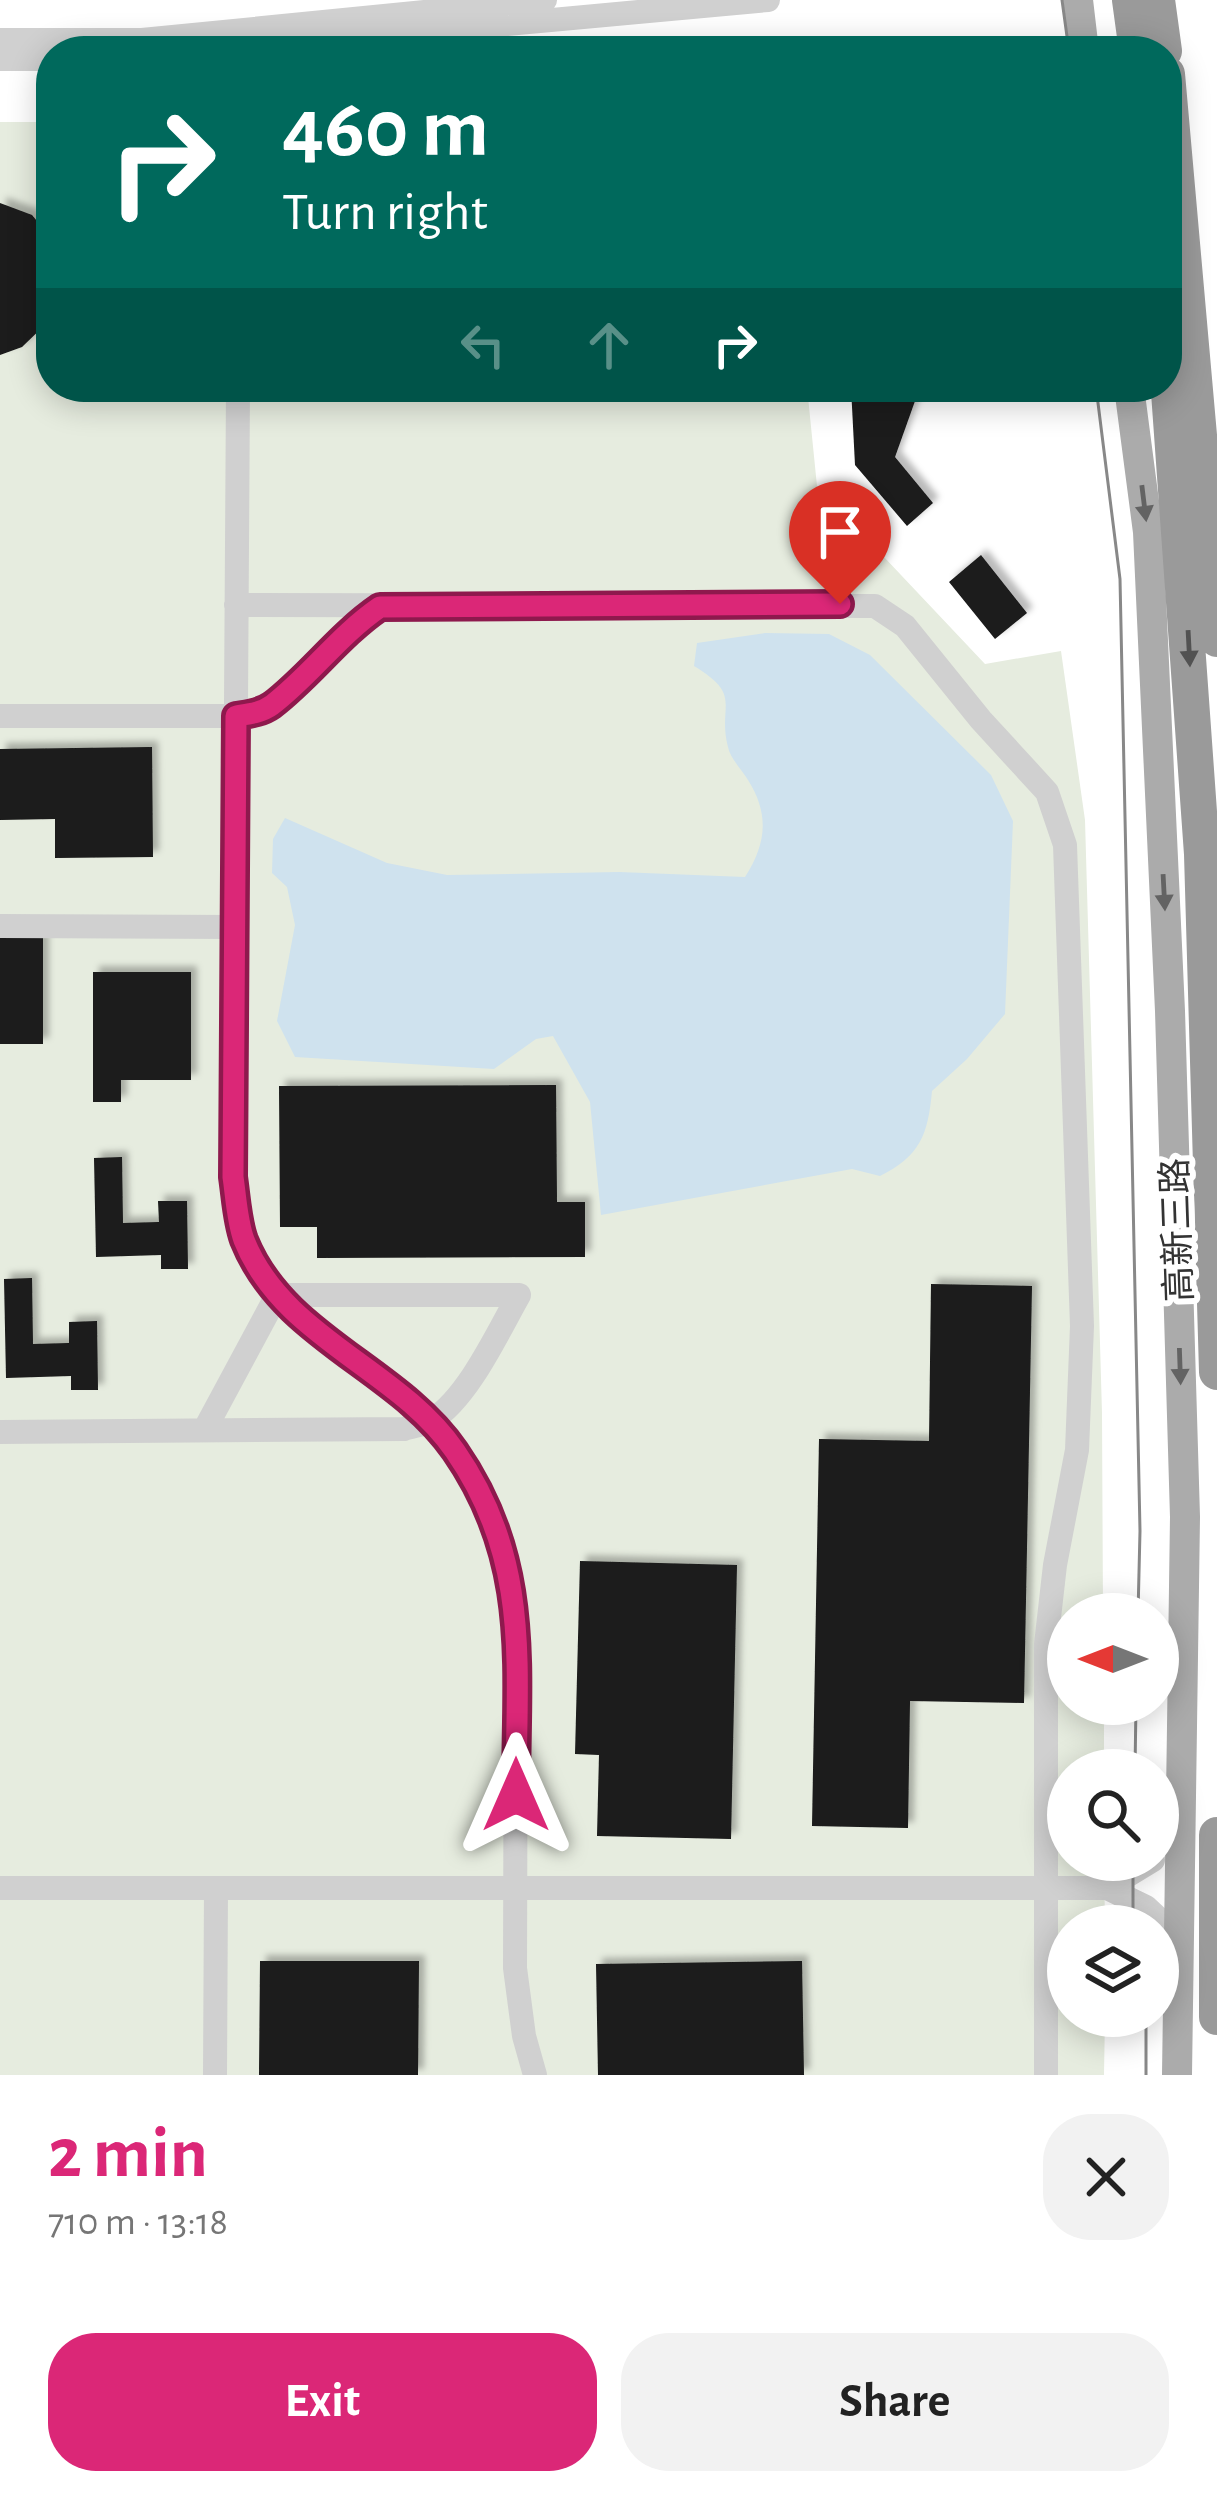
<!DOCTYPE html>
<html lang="en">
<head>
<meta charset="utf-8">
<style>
  body { margin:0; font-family:"Alegreya Sans","Noto Sans SC",sans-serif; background:#f2f2f2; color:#222; height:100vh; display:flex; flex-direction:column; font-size:45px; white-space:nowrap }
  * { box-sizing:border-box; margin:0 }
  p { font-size:39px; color:#767676 }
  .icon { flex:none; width:66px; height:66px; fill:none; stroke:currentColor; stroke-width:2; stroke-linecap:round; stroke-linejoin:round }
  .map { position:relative; height:2075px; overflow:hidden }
  .drawer { display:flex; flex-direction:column; background:#fff; flex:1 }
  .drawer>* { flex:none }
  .top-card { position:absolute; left:36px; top:36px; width:1146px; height:366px; border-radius:48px; box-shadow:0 6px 30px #0003; background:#00695c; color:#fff; overflow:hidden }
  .needle { width:78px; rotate:270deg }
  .tools { position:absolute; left:1047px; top:1593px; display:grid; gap:24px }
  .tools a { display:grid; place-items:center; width:132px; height:132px; border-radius:50%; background:#fff; box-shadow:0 6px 30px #0003; font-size:60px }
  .pin { position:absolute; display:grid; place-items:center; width:102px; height:102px; color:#fff; margin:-123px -51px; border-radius:50% 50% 50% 0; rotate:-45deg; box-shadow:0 0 12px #0007 }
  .pin .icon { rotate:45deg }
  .me { position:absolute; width:132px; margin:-66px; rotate:0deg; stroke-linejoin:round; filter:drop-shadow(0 0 9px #0008) }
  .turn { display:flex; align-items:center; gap:42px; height:252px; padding:0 48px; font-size:54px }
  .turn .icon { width:156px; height:156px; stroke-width:2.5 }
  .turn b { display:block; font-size:84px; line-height:102px }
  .lanes { display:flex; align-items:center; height:114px; padding:0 48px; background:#0003; justify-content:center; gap:60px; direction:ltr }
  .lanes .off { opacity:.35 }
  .round { display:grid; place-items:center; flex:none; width:126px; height:126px; border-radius:48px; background:#f2f2f2 }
  .head { display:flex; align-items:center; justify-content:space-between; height:204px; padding:0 48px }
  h1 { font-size:72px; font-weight:600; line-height:90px; color:#db2777 }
  .button { display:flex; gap:24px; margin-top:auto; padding:24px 48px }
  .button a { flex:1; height:138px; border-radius:48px; background:#db2777; color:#fff; font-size:48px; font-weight:600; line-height:138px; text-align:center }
  .button a+a { background:#f2f2f2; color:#222 }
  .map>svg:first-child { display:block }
  .green { fill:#e6ecdf }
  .water { fill:#cfe2ee }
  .building { fill:#1a1a1a; filter:url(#shadow) }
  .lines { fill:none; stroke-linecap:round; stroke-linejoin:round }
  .minor { stroke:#d0d0d0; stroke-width:24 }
  .major { stroke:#ababab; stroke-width:30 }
  .highway { stroke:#9a9a9a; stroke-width:36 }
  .tram { stroke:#888; stroke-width:3 }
  .oneway { fill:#636363 }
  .oneway2 { fill:#525252 }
  .route-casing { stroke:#8e194d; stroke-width:30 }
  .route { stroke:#db2777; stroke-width:21 }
  .labels { text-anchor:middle; stroke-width:12; stroke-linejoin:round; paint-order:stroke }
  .street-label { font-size:36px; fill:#333; stroke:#fff }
</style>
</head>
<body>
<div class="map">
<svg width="1217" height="2075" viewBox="0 0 1217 2075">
  <defs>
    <filter id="shadow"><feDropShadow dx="6" dy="-6" stdDeviation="3" flood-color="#0004"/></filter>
  </defs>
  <rect width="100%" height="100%" fill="#fff"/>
  <path class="green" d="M0 122H51V387H807L817 486 985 664 1061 651 1085 820 1102 1413 1103 1614H1068V1704H1104V1770H1068V1860H1104L1105 1926H1068V2016H1105L1104 2075H0Z"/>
  <path class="water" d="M765 633 829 634 870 655 991 775 1013 821 1005 1014 967 1059 932 1091C928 1135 920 1156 880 1176L852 1169 601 1215 590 1102 553 1036 536 1039 494 1069 295 1057 277 1021 295 925 287 887 272 873 273 839 285 818 387 863 447 875 619 872 745 877C766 844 770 815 748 780 742 770 730 758 728 747 717 705 744 696 694 666L697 643Z"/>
  <path class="building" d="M0 203 32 215 51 238V319L22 347 0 355Z
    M851 387H920L895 457 933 503 907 526 855 465Z
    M981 555 1027 613 995 639 949 582Z
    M152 747 153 857 55 858V819L0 820V749Z
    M0 936H43V1044H0Z
    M93 972H191V1080H121V1102H93Z
    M556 1085 557 1202H585V1257L317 1258V1227H280L279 1086Z
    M122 1157 123 1223 159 1222 158 1201H187L188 1269H161V1255L96 1257 94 1158Z
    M32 1278 33 1344 69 1343V1322L97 1321 98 1390H71V1376L6 1378 4 1279Z
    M931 1284 1032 1286 1024 1703 910 1701 908 1828 812 1826 819 1439 929 1441Z
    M580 1561 737 1565 731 1839 597 1836 599 1755 575 1754Z
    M260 1961H419L418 2075H259Z
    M802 1961 804 2075H598L596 1964Z"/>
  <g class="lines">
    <path class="minor" d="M0 40H142L545 0
      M216 51 768 0
      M0 59H51
      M238 387 233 1177C236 1197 237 1221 245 1240 279 1323 367 1360 428 1420 479 1469 505 1541 516 1609L515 1968 524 2036 535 2075
      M236 605 875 606 905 626 981 720 1047 792 1065 845 1082 1326 1077 1450 1055 1565 1046 1644V2075
      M0 716H236L273 704 322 655 379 607
      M0 926 234 927
      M205 1429 277 1295H519
      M0 1432 404 1429C413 1426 424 1425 432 1420 468 1398 498 1332 519 1295
      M0 1888H1107L1146 1907 1178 1937
      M1107 1888 1153 1860
      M215 2075 216 1888"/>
    <path class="major" d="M1078 0 1084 51
      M1129 387 1148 532 1170 1011 1185 1517 1177 2075"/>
    <path class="highway" d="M1130 0 1137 51
      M1157 0 1164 51
      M1167 74 1217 639
      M1167 364 1202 854 1217 1372
      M1217 1835V2017"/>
    <path class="tram" d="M1062 0 1069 51
      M1096 387 1120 579 1140 1531 1138 1614
      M1135 1770 1136 1704
      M1133 1860V1926
      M1146 2075V2016"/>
  </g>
  <defs><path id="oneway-solid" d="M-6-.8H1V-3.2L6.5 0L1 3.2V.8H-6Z" transform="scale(3)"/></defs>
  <g class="oneway">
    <use href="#oneway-solid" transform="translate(1144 503) rotate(83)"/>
    <use href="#oneway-solid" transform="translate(1164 892) rotate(87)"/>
    <use href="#oneway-solid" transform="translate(1180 1366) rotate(88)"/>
  </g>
  <use class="oneway2" href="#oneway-solid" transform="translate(1189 648) rotate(87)"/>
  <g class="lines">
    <g class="route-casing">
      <path id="route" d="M516 1795C516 1668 532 1562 455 1451 398 1368 283 1338 244 1240 237 1221 236 1197 233 1177L236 716C248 714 261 713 272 705 310 676 339 635 380 607L840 604"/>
    </g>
    <use href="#route" class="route"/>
  </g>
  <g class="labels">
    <g class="street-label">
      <text transform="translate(1176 1230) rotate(-92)" y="13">高新三路</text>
    </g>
  </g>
</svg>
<div class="tools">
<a><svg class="needle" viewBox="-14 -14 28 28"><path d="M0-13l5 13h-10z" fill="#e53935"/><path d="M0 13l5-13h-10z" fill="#767676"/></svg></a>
<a><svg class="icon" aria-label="search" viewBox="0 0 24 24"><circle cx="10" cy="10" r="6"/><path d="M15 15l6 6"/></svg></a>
<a><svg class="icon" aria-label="layers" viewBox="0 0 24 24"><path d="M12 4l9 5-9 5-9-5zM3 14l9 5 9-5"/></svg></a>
</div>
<div class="pin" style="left:840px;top:604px;background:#d93025"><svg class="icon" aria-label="arrive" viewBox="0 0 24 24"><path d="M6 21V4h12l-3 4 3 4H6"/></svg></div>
<svg class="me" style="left:516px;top:1795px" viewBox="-20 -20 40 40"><path d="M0-17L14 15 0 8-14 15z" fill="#db2777" stroke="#fff" stroke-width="4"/></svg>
<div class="top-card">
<div class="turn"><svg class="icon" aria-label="right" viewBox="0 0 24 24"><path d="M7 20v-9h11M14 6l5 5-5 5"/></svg><div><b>460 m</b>Turn right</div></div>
<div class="lanes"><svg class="icon off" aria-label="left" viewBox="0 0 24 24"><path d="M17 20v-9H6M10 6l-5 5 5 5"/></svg><svg class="icon off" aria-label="ahead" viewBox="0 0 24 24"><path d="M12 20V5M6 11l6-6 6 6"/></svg><svg class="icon" aria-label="right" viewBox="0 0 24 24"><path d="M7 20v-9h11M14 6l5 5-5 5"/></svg></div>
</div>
</div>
<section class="drawer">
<div class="head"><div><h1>2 min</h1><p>710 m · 13:18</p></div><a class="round"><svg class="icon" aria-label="close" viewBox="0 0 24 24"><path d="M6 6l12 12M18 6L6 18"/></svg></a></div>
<div class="button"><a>Exit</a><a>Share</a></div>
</section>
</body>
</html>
